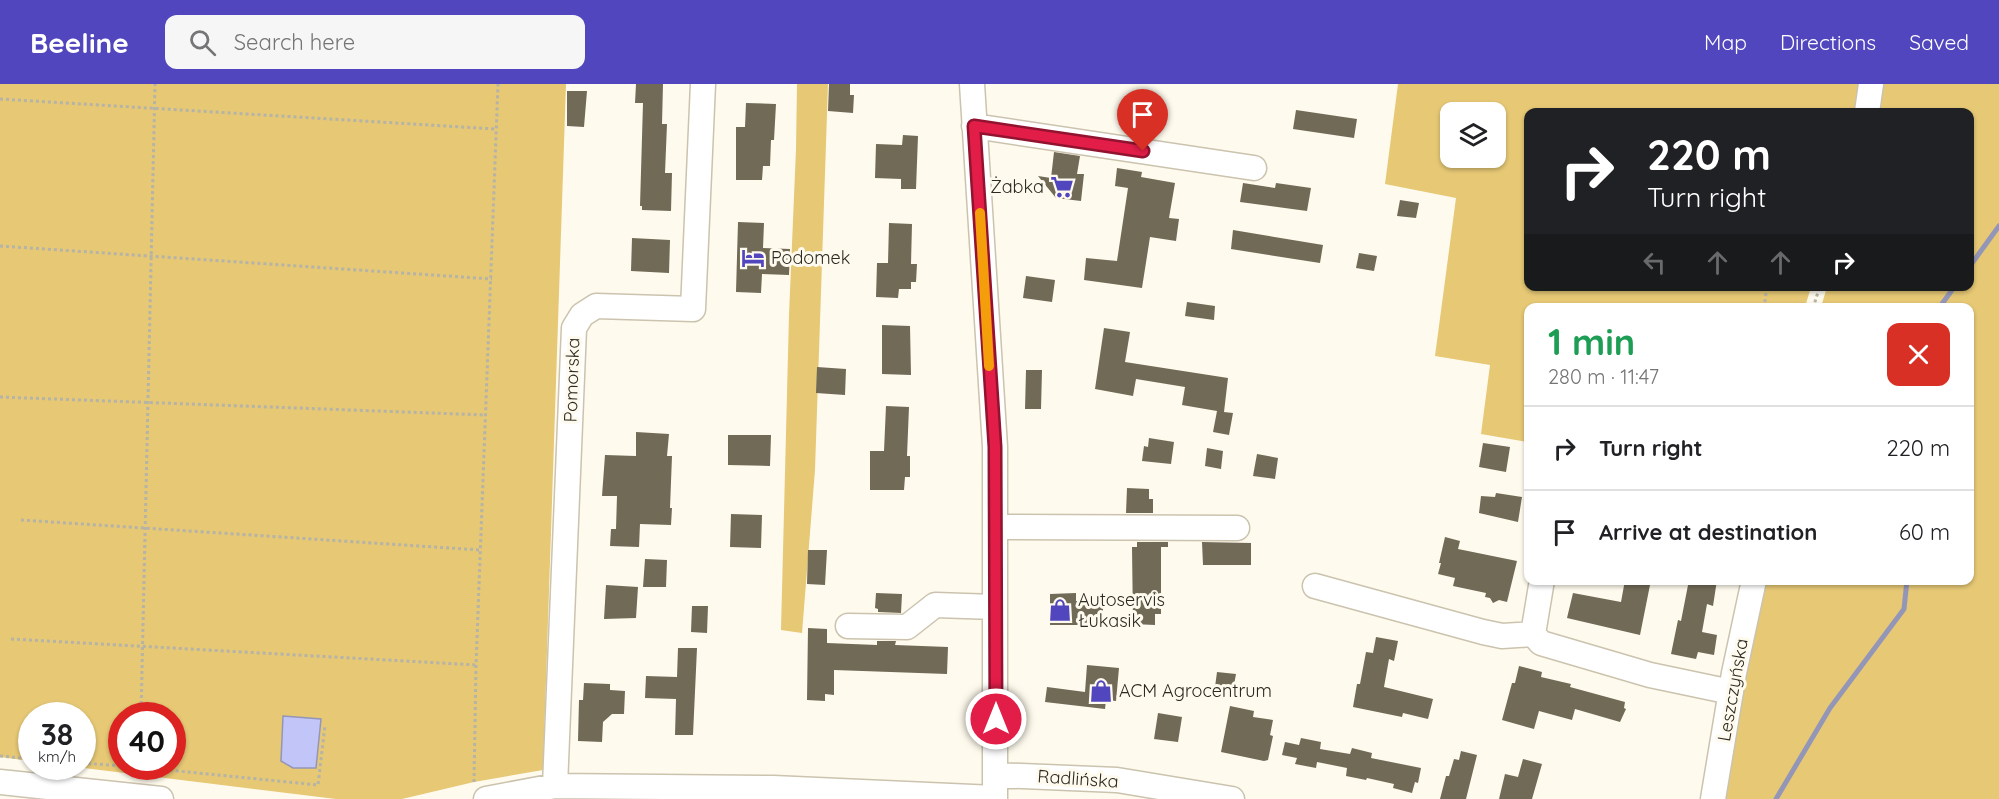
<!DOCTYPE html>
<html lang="en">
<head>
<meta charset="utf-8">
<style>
  body { margin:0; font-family:Quicksand,sans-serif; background:#f6f6f6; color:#202124; height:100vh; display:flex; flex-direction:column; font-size:22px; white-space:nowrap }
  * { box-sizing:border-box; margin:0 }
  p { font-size:20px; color:#757577 }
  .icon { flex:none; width:33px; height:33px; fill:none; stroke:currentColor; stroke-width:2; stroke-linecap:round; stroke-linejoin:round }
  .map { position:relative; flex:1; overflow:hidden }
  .sheet { position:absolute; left:1524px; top:219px; width:450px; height:282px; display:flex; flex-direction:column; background:#fff; border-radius:12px; box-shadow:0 2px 4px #0004 }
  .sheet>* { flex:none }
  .guide { position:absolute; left:1524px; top:24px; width:450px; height:183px; border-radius:12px; box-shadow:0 2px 4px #0004; background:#202124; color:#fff; overflow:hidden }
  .tools { position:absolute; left:1440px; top:18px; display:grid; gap:12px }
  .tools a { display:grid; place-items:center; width:66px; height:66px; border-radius:12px; background:#fff; box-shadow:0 2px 4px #0004; font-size:30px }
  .speed { position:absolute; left:18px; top:618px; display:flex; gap:12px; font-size:30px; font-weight:700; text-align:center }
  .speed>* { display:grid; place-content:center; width:78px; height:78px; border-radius:50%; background:#fff; box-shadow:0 2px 4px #0004; line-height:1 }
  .speed small { font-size:15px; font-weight:400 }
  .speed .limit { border:9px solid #d22; background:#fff; color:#111 }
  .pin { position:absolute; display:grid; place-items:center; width:51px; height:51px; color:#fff; margin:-62px -26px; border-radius:50% 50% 50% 0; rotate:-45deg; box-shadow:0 0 6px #0007 }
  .pin .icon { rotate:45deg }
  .me { position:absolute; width:66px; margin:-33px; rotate:0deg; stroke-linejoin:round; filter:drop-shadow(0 0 4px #0008) }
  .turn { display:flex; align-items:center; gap:21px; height:126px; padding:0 24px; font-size:27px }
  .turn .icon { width:78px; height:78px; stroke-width:2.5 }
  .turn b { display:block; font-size:42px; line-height:51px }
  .lanes { display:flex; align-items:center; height:57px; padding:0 24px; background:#0003; justify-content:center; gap:30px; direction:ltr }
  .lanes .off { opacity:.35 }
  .round { display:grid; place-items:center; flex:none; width:63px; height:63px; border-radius:12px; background:#f6f6f6 }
  .overview { display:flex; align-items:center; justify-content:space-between; height:102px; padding:0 24px }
  h1 { font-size:36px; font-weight:800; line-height:45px; color:#1e9e55 }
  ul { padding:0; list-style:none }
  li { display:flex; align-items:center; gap:18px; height:84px; padding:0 24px; border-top:2px solid #e0e0e0 }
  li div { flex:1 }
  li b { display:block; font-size:22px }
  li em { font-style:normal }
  header { display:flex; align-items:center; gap:36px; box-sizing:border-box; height:84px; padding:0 30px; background:#5146bd; color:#fff }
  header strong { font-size:28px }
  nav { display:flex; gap:33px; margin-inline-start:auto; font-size:21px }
  .search { width:420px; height:54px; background:#f6f6f6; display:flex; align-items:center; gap:15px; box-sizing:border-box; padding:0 21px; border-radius:12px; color:#757577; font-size:22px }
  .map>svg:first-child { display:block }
  .green { fill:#e6c875; fill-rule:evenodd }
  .water { fill:#c1c5f8; stroke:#9496b8; stroke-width:1.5 }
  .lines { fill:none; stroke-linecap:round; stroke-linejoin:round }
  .stream { stroke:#9496b8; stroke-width:5 }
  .building { fill:#716a57 }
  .minor-casing { stroke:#cbc3ae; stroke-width:27 }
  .path { stroke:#b6b3a7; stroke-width:3; stroke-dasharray:3 3; stroke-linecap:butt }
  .minor { stroke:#fff; stroke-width:24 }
  .route-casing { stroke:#92132f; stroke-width:15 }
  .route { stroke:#e11d48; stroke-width:10 }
  .slow { stroke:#f59e0b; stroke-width:10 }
  .labels { text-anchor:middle; stroke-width:6; stroke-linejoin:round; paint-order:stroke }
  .poi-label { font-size:18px; fill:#2c2921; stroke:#fefaed; text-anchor:start }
  .street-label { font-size:18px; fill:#2c2921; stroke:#fefaed }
</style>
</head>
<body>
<header>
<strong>Beeline</strong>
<div class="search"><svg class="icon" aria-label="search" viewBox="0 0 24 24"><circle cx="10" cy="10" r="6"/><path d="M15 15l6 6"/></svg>Search here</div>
<nav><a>Map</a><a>Directions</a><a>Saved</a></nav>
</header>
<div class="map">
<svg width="1999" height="715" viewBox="0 0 1999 715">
  <rect width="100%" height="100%" fill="#fefaed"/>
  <path class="green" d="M0 0H566L543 686 474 698 402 715H336L76 683 82 682V632H32L31 677 0 673ZM122 632H172V682H122Z
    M797 0H828L815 386 802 549 781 546 789 231 796 65Z
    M1398 0H1862L1858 28H1528V202L1811 203 1805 223 1528 224V358L1481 350 1490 281 1435 272 1456 114 1385 100ZM1450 28H1496V74H1450Z
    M1879 0H1999V715H1721L1762 497 1970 496V224L1821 223 1827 203 1970 202V28H1875Z"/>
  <path class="water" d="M283 632 321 635 316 684H293L281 677Z"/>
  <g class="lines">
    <path class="stream" d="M1970 182 1999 142
      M1939 224 1955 202
      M1776 715 1830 624 1904 525 1907 496"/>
  </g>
  <path class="building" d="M636 0H663L662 40H667L665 89H672L671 127 642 126V122H640L643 19H635Z
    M829 0H850V11H854L853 29 828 27Z
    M567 7H587L584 43 567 42Z
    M746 19 776 20 774 56H771L770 82H763L762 96H736V43H745Z
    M1296 26 1357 35 1354 54 1293 45Z
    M903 51 918 52 916 105H901V95L875 94 876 60 902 61Z
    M1054 68 1080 72 1077 90H1084L1081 117 1056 114 1038 92 1051 94Z
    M1117 84 1142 88 1141 93 1175 99 1169 134 1179 135 1176 157 1150 153 1142 204 1084 196 1086 174 1117 177 1128 104 1115 102Z
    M1243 99 1275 104 1276 99 1311 104 1307 127 1240 118Z
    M1400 116 1419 119 1416 134 1397 132Z
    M738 138 764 139 763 164 790 165 789 191 762 190 761 209 736 208Z
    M889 139 912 140 911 180H917L916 198H911V205H899L898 214 876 213 877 179H888Z
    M1233 146 1323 161 1320 179 1231 165Z
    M632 154 670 156 669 189 631 187Z
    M1359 169 1377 172 1374 187 1356 184Z
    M1026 192 1055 196 1052 218 1023 214Z
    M1187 218 1215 222 1214 236 1185 232Z
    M882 241 910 242 911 291 882 290Z
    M1104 244 1130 248 1125 278 1228 294 1224 328 1233 329 1229 351 1213 348 1217 327 1182 321 1185 303 1136 295 1133 312 1095 305Z
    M817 283 846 285 845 311 816 309Z
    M1026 286H1042L1041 325H1025Z
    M886 322 909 323 907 372H910V393H905L904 406H870V367H884Z
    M636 348 669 350 667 372H672L670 424H672L671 441 640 440 639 463 610 462 611 445H616L617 412H602L605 371 636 372Z
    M728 351H771L770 382 728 381Z
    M1149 354 1174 358 1171 380 1142 377 1144 362 1148 363Z
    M1483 359 1510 363 1506 388 1479 383Z
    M1207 364 1223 367 1221 385 1205 382Z
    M1257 370 1278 374 1275 395 1253 392Z
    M1127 404 1149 405V415H1153V429H1126Z
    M1496 409 1522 413 1518 438 1479 429 1481 412 1495 413Z
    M731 430 762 431 761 464 730 463Z
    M1445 453 1460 457 1458 465 1517 477 1507 518 1499 516 1493 519 1490 514 1485 513 1486 509 1453 502 1455 494 1438 490 1441 479H1439Z
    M1137 458H1168V463H1161V530H1155V541L1133 540 1132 463H1137Z
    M1202 458 1251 459V481H1203Z
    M808 466H827L825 501 807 500Z
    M645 475 667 476 666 503H643Z
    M1625 496 1650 501 1640 551 1567 534 1573 509 1621 518Z
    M1689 496H1717L1713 522 1707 520 1702 548 1717 551 1714 571 1698 568 1696 575 1671 570 1678 536 1681 537Z
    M606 501 638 503 636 534 604 535Z
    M876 509 902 510 901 529 878 528V525L875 524Z
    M1076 509V517H1103V541H1050V510Z
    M692 522H708L707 549 691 548Z
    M808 544 827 545V559L877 561V557H896L895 561 948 563 947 590 834 586V611L825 610V617L807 616Z
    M1376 553 1398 557 1394 577 1389 575 1384 603 1433 615 1428 635 1403 629 1402 633 1353 623 1357 600H1360L1366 568 1373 569Z
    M678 564H697L693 651H675L676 615 645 614 646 592 677 593Z
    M1087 581 1119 584 1116 617 1106 616 1105 625 1045 618 1047 603 1085 608Z
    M1519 582 1542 588 1541 593 1571 600 1570 603 1625 618 1624 624 1626 625 1620 638 1575 625 1572 636 1539 627 1534 645 1502 636 1512 599H1515Z
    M1217 588 1236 590 1233 606 1215 603Z
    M584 599 610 600V606L625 607 624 630H612L603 638 602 658 578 657 579 616H583Z
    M1230 622 1254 627 1253 633 1273 636 1270 651 1273 652 1268 676 1264 677 1221 668Z
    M1158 629 1182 633 1178 658 1154 655Z
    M1301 654 1321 658 1320 665 1350 670 1352 664 1372 669 1371 674 1421 684 1418 699 1415 698 1412 709 1393 704 1394 700 1367 694 1366 696 1346 692 1347 684 1317 678 1316 684 1295 680 1297 674 1282 671 1285 658 1299 661Z
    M1461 667 1477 671 1466 715H1440L1446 692H1449L1454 675 1459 676Z
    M1523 675 1542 680 1532 715H1499L1505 690 1518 693Z"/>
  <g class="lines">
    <g class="minor-casing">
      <path id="minor" d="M972 0 995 363V715
        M1867 28 1871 0
        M974 42 1254 84
        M996 443 1237 444
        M1542 496 1533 550 1541 559 1650 591 1731 608
        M1315 502 1483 548 1502 552 1533 550
        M848 542 907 543 935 521 995 523
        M995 691 1117 696 1232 715
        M0 698 161 715
        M555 702 574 244 582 231 596 222 693 225 703 0
        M486 715 555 702 773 704 995 714
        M1713 715 1734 589 1754 496"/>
    </g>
    <path class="path" d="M0 15 495 45
      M0 162 492 195
      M1764 224 1767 202
      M1813 224 1820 202
      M0 313 486 331
      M21 436 480 466
      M11 555 476 581
      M141 632 155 0
      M0 672 32 675
      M82 679 122 682
      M128 682 318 701 325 641
      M474 698 476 581 498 0"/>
    <use href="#minor" class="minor"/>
  </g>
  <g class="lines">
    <g class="route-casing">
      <path id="route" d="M996 635 995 363 974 42 1143 67"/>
    </g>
    <use href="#route" class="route"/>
    <path class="slow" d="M980 129 989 282"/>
  </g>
  <defs>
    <g id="supermarket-bare" transform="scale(1.8)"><path d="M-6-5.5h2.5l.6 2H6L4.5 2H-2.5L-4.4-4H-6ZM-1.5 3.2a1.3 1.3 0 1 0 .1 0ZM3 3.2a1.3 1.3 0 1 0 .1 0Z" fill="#5146bd" stroke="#fefaed" stroke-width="2.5" paint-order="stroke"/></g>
    <g id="hotel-bare" transform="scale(1.8)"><path d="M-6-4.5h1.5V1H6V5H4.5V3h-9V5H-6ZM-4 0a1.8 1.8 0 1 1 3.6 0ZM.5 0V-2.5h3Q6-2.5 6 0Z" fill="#5146bd" stroke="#fefaed" stroke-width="2.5" paint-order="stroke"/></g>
    <g id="shop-bare" transform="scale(1.8)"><path d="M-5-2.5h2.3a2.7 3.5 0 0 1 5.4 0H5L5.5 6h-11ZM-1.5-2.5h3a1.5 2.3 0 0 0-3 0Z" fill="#5146bd" stroke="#fefaed" stroke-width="2.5" paint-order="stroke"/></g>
  </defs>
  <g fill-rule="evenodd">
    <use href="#supermarket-bare" x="1062" y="103"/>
    <use href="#hotel-bare" x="753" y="174"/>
    <use href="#shop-bare" x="1060" y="526"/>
    <use href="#shop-bare" x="1101" y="607"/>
  </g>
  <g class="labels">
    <g class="poi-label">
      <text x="1044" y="109" text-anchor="end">Żabka</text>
      <text x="771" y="180">Podomek</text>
      <text x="1078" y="522">Autoservis<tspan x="1078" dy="21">Łukasik</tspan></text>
      <text x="1119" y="613">ACM Agrocentrum</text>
    </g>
    <g class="street-label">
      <text transform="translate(572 296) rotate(-88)" y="6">Pomorska</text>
      <text transform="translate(1733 606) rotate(-80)" y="6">Leszczyńska</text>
      <text transform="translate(1078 695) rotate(4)" y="6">Radlińska</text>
    </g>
  </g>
</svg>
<div class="tools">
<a><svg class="icon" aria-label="layers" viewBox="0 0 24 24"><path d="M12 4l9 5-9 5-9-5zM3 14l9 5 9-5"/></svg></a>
</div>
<div class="speed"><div>38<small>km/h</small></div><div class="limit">40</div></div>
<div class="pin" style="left:1143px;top:67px;background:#d93025"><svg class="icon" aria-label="arrive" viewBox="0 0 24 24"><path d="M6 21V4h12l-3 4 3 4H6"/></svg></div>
<svg class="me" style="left:996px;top:635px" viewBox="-20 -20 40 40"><circle r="17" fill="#e11d48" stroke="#fff" stroke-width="3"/><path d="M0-11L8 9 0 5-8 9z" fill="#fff"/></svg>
<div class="guide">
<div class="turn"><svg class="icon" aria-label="right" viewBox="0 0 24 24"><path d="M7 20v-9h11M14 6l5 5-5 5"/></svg><div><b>220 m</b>Turn right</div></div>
<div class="lanes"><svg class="icon off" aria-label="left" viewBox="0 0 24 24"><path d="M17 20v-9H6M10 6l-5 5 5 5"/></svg><svg class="icon off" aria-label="ahead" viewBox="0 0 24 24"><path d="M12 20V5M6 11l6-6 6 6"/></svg><svg class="icon off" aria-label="ahead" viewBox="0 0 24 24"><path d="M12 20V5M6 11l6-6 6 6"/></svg><svg class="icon" aria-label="right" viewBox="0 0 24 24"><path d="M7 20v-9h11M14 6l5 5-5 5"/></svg></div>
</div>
<section class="sheet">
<div class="overview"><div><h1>1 min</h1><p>280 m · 11:47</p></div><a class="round" style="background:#d93025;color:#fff"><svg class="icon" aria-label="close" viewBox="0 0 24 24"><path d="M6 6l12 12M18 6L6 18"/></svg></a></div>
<ul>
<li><svg class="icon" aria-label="right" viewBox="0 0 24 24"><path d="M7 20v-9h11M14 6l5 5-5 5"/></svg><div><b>Turn right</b></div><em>220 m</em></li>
<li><svg class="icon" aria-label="arrive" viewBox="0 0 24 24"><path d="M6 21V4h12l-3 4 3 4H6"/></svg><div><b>Arrive at destination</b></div><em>60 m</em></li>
</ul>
</section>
</div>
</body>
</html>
